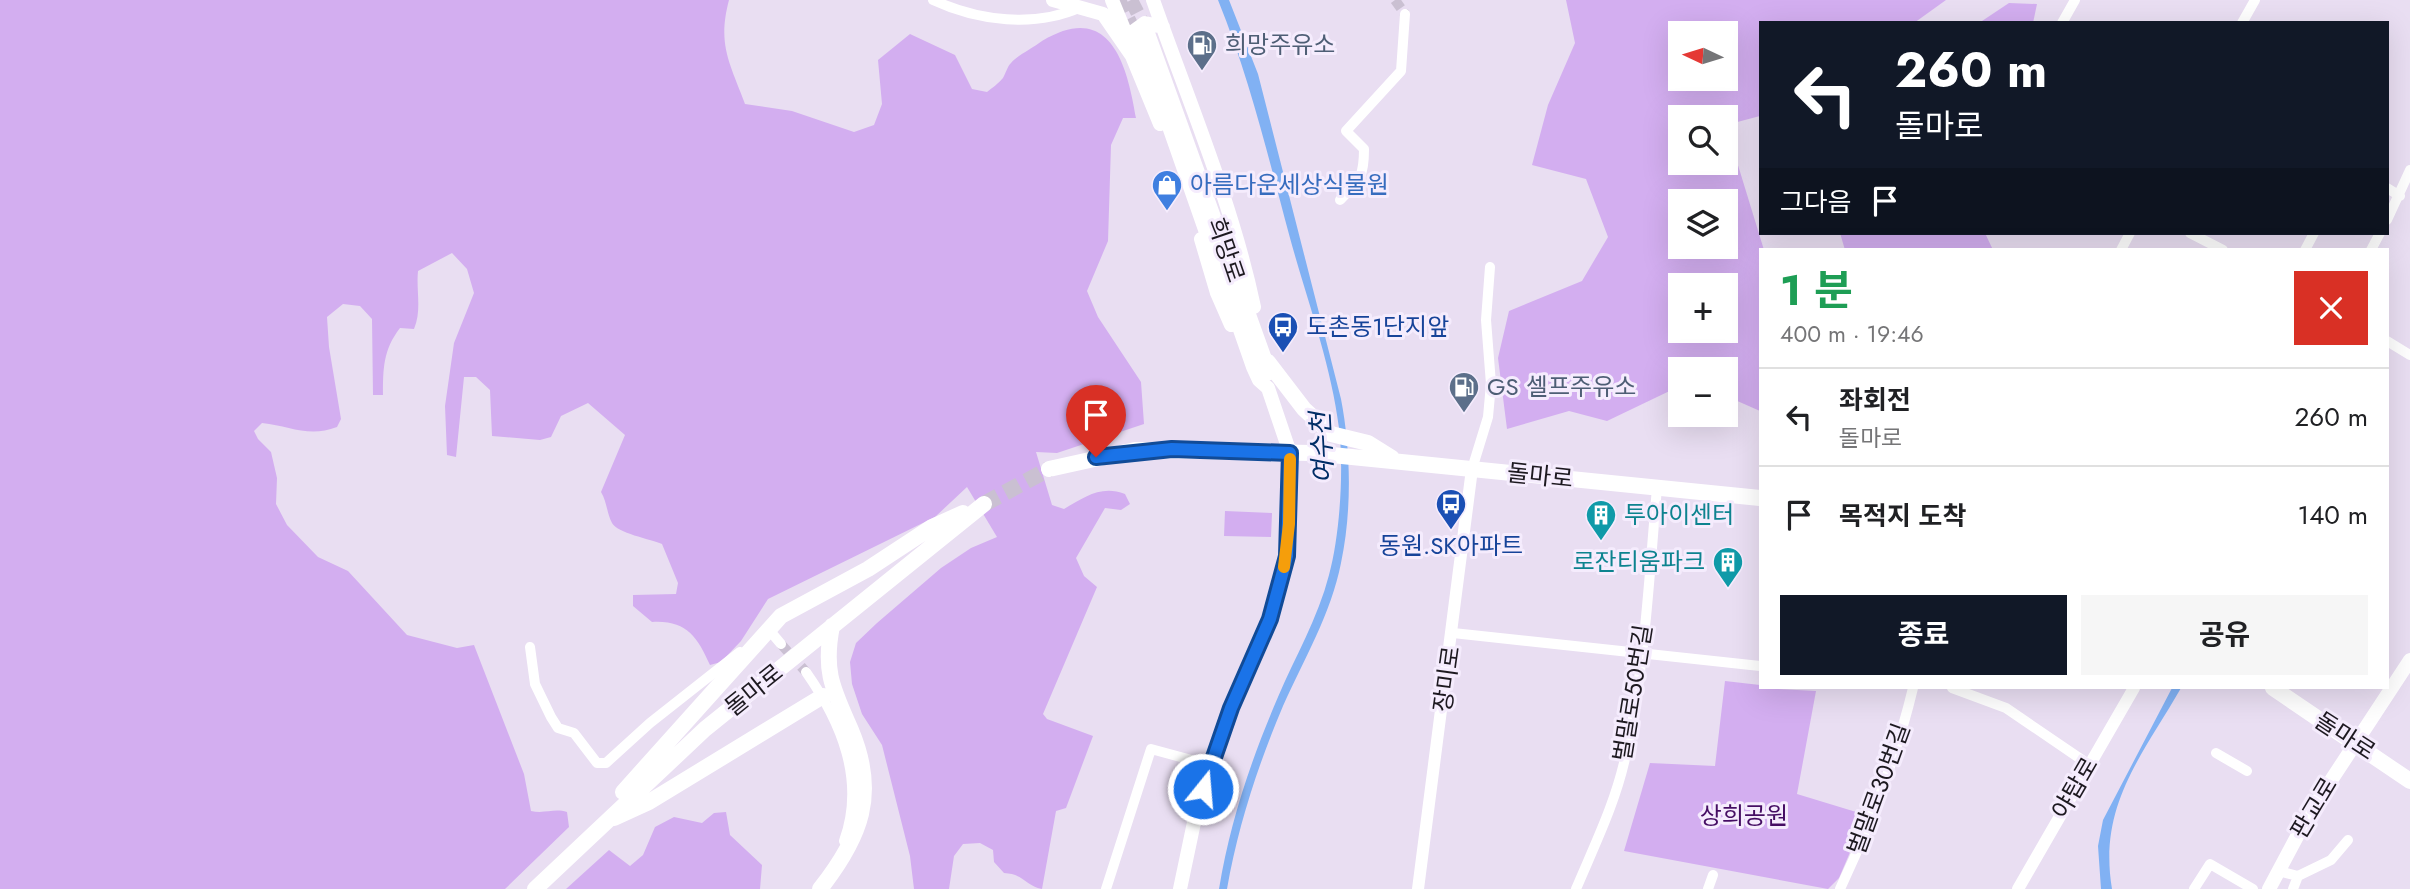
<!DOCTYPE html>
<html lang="ko">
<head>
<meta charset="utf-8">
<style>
  body { margin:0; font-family:Jost,"Noto Sans KR",sans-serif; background:#f6f6f6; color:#202124; height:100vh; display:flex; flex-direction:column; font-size:26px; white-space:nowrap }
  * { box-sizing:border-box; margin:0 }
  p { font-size:23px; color:#757577 }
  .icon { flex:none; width:38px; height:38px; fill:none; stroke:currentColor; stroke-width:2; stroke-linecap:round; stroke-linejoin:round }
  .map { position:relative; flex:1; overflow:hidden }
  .sheet { position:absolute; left:1759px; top:248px; width:630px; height:441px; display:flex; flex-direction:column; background:#fff; border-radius:0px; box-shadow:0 7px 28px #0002 }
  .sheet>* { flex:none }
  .hud { position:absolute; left:1759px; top:21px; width:630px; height:214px; border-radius:0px; box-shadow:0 7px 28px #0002; background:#111827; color:#fff; overflow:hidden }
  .needle { width:46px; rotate:274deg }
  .controls { position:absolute; left:1668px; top:21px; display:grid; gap:14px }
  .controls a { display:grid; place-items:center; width:70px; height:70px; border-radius:0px; background:#fff; box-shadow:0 7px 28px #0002; font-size:35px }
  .pin { position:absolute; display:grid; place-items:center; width:60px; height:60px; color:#fff; margin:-72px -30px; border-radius:50% 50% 50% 0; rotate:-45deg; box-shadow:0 0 7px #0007 }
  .pin .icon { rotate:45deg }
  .me { position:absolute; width:77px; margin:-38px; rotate:17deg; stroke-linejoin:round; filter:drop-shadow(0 0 5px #0008) }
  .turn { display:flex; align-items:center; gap:24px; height:147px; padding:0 21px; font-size:32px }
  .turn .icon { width:91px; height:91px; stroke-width:2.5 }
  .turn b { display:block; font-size:49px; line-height:60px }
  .then { display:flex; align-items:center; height:66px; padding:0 21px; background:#0003; gap:14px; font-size:26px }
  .round { display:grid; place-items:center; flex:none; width:74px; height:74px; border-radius:0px; background:#f6f6f6 }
  .summary { display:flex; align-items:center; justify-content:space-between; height:119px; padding:0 21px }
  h1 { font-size:42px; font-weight:700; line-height:52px; color:#1e9e55 }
  .cta { display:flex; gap:14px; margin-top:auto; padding:14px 21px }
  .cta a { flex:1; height:80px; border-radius:0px; background:#111827; color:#fff; font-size:28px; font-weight:700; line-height:80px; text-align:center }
  .cta a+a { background:#f6f6f6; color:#202124 }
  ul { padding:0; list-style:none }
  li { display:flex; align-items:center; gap:21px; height:98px; padding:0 21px; border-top:2px solid #e0e0e0 }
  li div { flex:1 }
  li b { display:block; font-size:26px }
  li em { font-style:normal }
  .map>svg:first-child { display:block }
  .green { fill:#d3aef0; fill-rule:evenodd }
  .water { fill:#81b1f3 }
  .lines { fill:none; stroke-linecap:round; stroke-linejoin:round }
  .minor-tunnel { stroke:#cac0d2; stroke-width:10; stroke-dasharray:10 5; stroke-linecap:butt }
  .secondary-tunnel { stroke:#cac0d2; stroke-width:14; stroke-dasharray:14 7; stroke-linecap:butt }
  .primary-tunnel { stroke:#cac0d2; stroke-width:16; stroke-dasharray:16 8; stroke-linecap:butt }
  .minor { stroke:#fff; stroke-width:10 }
  .tertiary { stroke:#fff; stroke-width:12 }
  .secondary { stroke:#fff; stroke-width:14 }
  .primary { stroke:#fff; stroke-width:16 }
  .route-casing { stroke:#114b97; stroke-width:18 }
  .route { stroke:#1a73e8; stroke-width:12 }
  .slow { stroke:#f59e0b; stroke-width:12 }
  .labels { text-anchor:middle; stroke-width:6; stroke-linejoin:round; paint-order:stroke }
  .service-label { font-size:24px; fill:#4e5e75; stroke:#f5ecfd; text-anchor:start }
  .shop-label { font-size:24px; fill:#366cbe; stroke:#f5ecfd; text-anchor:start }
  .street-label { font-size:24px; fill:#1d1920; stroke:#f5ecfd }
  .transit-label { font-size:24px; fill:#164399; stroke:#f5ecfd; text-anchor:start }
  .culture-label { font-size:24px; fill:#0d838f; stroke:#f5ecfd; text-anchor:start }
  .park-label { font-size:24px; fill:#450d63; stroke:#f5ecfd }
  .water-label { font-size:26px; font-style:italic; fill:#002d66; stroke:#f5ecfd }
</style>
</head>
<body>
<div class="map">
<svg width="2410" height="889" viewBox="0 0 2410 889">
  <rect width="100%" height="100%" fill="#e9def2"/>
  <path class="green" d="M0 0H729C717 45 730 63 745 104L792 111 854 132 874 125 882 104 878 60 910 34 955 55 972 89 987 92C992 88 999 83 1003 78 1006 73 1007 67 1011 63 1018 55 1033 48 1042 41 1110 0 1127 64 1136 118H1123L1111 145 1108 241 1087 291 1098 317 1141 382 1144 424 1057 453 1036 452 1052 505 1064 509C1085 497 1101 485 1125 494L1130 504 1121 510 1105 508 1076 558 1084 576 1097 587 1043 714 1047 719 1093 736 1066 808 1056 811 1042 889C1026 886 1024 874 1004 873L994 862 993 850 980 843 963 844 954 856 949 889H914L910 856 882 745 862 714 852 684 850 662 856 643 877 623 941 568 971 548 997 537 967 487 935 517 768 599 741 641 721 662 710 665C697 636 686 620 652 622L633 606V595L676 594 678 583 662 544C650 539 617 533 612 523 607 514 607 502 601 492L625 435 588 403 561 416 551 437 540 440 492 436 490 390 476 377H464L456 457 447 455 445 406 454 343 474 293 467 269 452 253 418 271C416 291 422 310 414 329L400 328C383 350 383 369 383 395H373L372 319 360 306 343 304 327 317 329 347 341 419 337 427C309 438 290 426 262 423L254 431 258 439 271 452 277 478 276 504 287 525 318 557 348 571 407 635 457 648 474 645 524 774 531 811C545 814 554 808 567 812L569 827 505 889H0Z
    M1566 0H1946L1914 23H1760V116L1726 125V117H1680V163H1726V126L1764 250H1760V411L1726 396V369H1680V386L1607 421 1569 411 1507 429 1498 358 1509 311 1582 281 1608 237 1586 179 1532 165 1548 105 1575 43ZM1680 33H1726V79H1680ZM1680 201H1726V247H1680ZM1680 285H1726V331H1680Z
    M2009 3 2037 4 2033 23H1979Z
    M1840 233H1985L1993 250H1845Z
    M1225 511 1272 513 1271 537 1224 536Z
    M1725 681 1760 685V688L1816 691 1797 794 1866 815 1839 878 1828 889 1624 851 1650 763 1715 766Z
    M726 812 730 835 762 865 760 889H566L609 850 630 866 643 855 655 827 674 817 702 823 714 813Z"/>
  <path class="water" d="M1218 0H1229L1258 74 1341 399C1351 451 1352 511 1341 563 1331 614 1304 659 1283 706 1258 765 1238 826 1227 889H1219C1230 822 1251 760 1278 697 1295 657 1318 618 1329 575 1340 535 1344 469 1339 428 1331 364 1307 300 1290 238 1268 156 1250 79 1218 0Z
    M2172 688H2181C2142 756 2098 805 2112 889H2101L2098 846 2103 820Z"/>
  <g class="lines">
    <path class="minor-tunnel" d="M1395 0 1405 14
      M781 644 806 672"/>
    <path class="secondary-tunnel" d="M1119 0 1138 38
      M1131 0 1148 33"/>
    <path class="primary-tunnel" d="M984 504 1049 469"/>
    <path class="minor" d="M933 0C978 21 1035 28 1081 7
      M2062 23 2075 0
      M2242 23 2255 0
      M2387 188 2400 196
      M1340 200C1360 180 1364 177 1364 149L1346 131 1401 71 1405 14
      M2387 220 2410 170
      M2190 233 2223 250
      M2121 250 2130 233
      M2305 250 2314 233
      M2371 250 2380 233
      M2387 341 2410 355
      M1472 469 1488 417 1491 384 1486 320 1490 267
      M1453 633 1760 666
      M764 635 770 631 781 644
      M530 647 535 684 551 717 558 728 574 733 597 763H606L650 723 740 652
      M806 672C841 722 866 780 844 841
      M1952 688 2006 708 2088 764
      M2216 753 2247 771
      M2278 871 2298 876 2293 889
      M2298 876 2331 860 2348 840
      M1106 889 1151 749 1210 765
      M1576 889C1595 844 1616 802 1626 754 1645 667 1649 577 1657 488
      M1708 889 1713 875
      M1840 889C1871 823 1896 759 1913 688
      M2194 889 2210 864 2253 889"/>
    <path class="tertiary" d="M1418 889 1472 469
      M2018 889 2134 688"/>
    <path class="secondary" d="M1053 0 1103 14 1132 56 1160 124
      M1112 0 1128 39
      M1153 0C1188 100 1232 202 1254 307
      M1148 33 1270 373
      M1138 38 1253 367 1259 380 1268 388 1290 453 1287 556 1270 619 1231 707 1210 765 1196 813 1180 889
      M1129 41 1134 31 1145 23 1163 27
      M1201 239 1217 293 1231 325
      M2269 889 2309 814 2410 660"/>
    <path class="primary" d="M1268 362 1304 409 1331 434 1368 443 1392 458
      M1049 469 1135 450 1312 453 1760 498
      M2273 688 2410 781
      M623 792 781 616 868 569 932 527 963 513
      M614 818 649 802 823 696
      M535 889 705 729 984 504
      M820 889C861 837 878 794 851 730 833 689 823 672 832 626"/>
  </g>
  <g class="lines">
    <g class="route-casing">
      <path id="route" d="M1096 457 1172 449 1290 453 1287 556 1270 619 1231 708 1203 789"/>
    </g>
    <use href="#route" class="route"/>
    <path class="slow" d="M1284 567 1289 524 1290 459"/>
  </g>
  <defs>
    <g id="fuel-pin" transform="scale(1.575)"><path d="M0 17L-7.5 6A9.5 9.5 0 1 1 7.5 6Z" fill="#5c6f8a" stroke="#f5ecfd"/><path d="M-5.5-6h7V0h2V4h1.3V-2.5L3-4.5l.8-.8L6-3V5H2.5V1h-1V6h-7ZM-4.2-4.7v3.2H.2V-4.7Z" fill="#fff"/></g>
    <g id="shop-pin" transform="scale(1.575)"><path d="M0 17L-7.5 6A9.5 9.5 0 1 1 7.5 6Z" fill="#3f7fe0" stroke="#f5ecfd"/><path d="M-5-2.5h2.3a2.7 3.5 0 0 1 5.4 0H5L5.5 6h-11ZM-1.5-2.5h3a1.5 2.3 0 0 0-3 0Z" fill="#fff"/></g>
    <g id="bus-pin" transform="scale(1.575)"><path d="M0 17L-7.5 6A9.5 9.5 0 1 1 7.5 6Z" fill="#1a4fb4" stroke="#f5ecfd"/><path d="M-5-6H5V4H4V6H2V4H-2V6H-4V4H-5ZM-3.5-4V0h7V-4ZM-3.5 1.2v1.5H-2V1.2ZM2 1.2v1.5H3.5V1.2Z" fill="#fff"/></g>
    <g id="building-pin" transform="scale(1.575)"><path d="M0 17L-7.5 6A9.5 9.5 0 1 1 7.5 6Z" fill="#0f9aa8" stroke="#f5ecfd"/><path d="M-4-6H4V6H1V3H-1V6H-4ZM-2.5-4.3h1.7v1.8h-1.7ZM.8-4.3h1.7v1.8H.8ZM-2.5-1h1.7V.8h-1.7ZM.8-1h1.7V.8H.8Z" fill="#fff"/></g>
  </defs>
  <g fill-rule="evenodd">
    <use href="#fuel-pin" x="1202" y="45"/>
    <use href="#shop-pin" x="1167" y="185"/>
    <use href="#bus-pin" x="1283" y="327"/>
    <use href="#fuel-pin" x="1464" y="387"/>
    <use href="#bus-pin" x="1451" y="504"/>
    <use href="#building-pin" x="1601" y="515"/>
    <use href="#building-pin" x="1728" y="562"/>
  </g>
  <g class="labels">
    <g class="service-label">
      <text x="1225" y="53">희망주유소</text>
      <text x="1487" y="395">GS 셀프주유소</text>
    </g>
    <g class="shop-label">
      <text x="1190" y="193">아름다운세상식물원</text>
    </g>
    <g class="street-label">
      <text transform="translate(1226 250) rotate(71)" y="8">희망로</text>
      <text transform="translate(1540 476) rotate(6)" y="8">돌마로</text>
      <text transform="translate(1447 679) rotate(-82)" y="8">장미로</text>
      <text transform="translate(754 690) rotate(-39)" y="8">돌마로</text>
      <text transform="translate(1633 693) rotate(-81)" y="8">벌말로50번길</text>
      <text transform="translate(2345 736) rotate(33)" y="8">돌마로</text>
      <text transform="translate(2075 788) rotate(-60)" y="8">야탑로</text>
      <text transform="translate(1879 789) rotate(-70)" y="8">벌말로30번길</text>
      <text transform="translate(2314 808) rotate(-59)" y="8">판교로</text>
    </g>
    <g class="transit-label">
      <text x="1306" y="335">도촌동1단지앞</text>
      <text x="1451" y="554" text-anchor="middle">동원.SK아파트</text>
    </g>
    <g class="culture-label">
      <text x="1624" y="523">투아이센터</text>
      <text x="1705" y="570" text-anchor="end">로잔티움파크</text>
    </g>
    <g class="park-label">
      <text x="1744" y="824">상희공원</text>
    </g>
    <g class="water-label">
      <text transform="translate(1322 448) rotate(-93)" y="9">여수천</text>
    </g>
  </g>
</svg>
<div class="controls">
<a><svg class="needle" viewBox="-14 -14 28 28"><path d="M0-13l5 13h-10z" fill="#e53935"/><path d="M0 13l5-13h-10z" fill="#757577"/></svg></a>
<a><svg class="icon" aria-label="search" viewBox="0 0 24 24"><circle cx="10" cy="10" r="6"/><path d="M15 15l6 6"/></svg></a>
<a><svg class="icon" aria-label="layers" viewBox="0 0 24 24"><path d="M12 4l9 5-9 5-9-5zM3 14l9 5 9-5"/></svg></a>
<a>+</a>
<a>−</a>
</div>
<div class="pin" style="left:1096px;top:457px;background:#d93025"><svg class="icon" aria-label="arrive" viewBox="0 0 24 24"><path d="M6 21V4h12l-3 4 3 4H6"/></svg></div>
<svg class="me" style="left:1203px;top:789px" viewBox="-20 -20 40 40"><circle r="17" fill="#1a73e8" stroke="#fff" stroke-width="3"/><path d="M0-11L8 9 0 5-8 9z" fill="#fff"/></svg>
<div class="hud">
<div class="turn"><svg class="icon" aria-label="left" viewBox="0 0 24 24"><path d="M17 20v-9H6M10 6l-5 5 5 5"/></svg><div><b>260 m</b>돌마로</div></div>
<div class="then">그다음<svg class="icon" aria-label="arrive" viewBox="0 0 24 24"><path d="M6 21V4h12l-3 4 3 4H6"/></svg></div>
</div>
<section class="sheet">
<div class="summary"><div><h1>1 분</h1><p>400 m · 19:46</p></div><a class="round" style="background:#d93025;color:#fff"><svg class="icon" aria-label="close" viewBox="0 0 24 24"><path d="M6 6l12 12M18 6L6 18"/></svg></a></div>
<ul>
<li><svg class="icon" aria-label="left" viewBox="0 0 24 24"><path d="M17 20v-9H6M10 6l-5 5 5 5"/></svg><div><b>좌회전</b><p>돌마로</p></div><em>260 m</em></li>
<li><svg class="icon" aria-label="arrive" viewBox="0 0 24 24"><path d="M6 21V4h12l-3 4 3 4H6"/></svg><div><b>목적지 도착</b></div><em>140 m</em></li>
</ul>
<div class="cta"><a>종료</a><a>공유</a></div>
</section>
</div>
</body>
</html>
